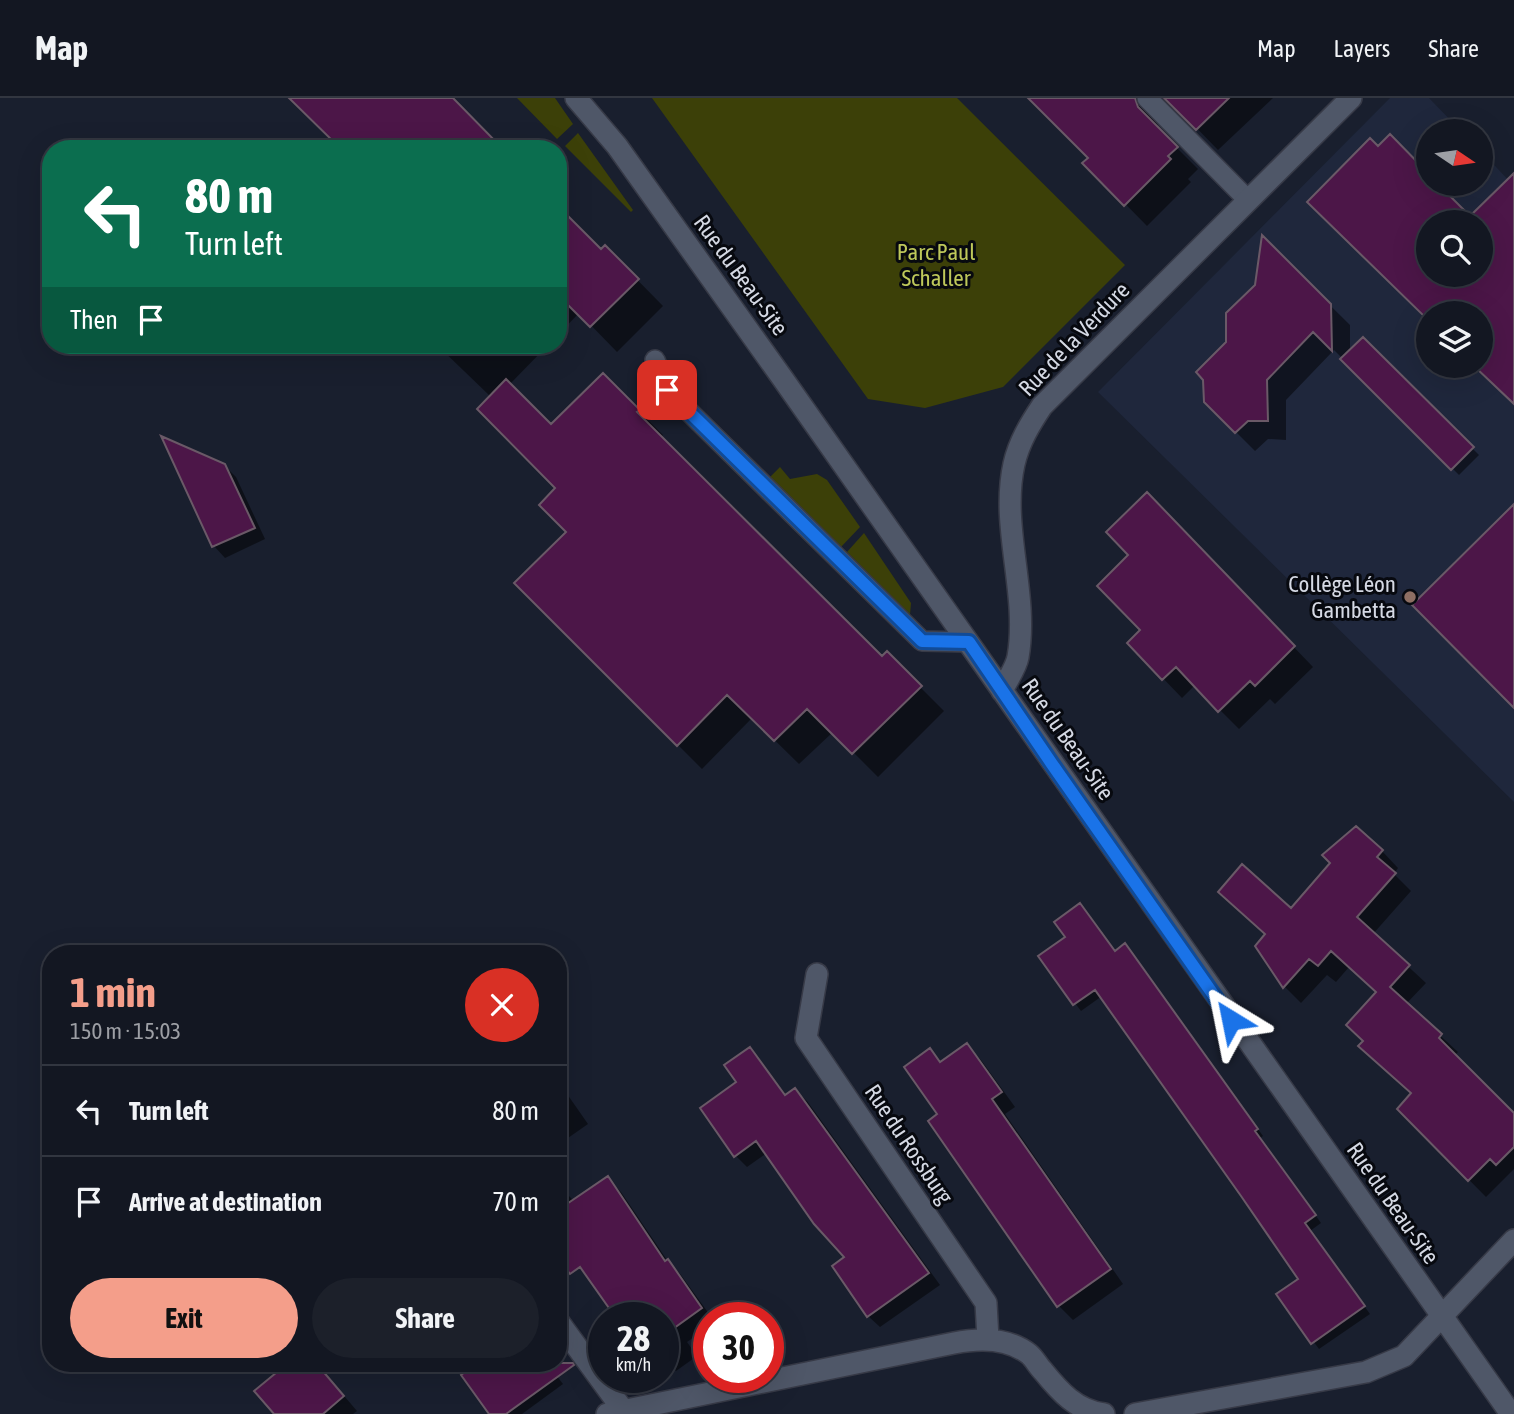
<!DOCTYPE html>
<html lang="en">
<head>
<meta charset="utf-8">
<style>
  body { margin:0; font-family:"Asap Condensed",sans-serif; background:#1c202a; color:#f1f3f6; height:100vh; display:flex; flex-direction:column; font-size:26px; white-space:nowrap }
  * { box-sizing:border-box; margin:0 }
  p { font-size:23px; color:#9d9fa5 }
  .icon { flex:none; width:38px; height:38px; fill:none; stroke:currentColor; stroke-width:2; stroke-linecap:round; stroke-linejoin:round }
  .map { position:relative; flex:1; overflow:hidden }
  .panel { position:absolute; left:42px; top:847px; width:525px; height:427px; display:flex; flex-direction:column; background:#131722; border-radius:28px; box-shadow:0 7px 28px #0002,0 0 0 2px #323640 }
  .panel>* { flex:none }
  .guide { position:absolute; left:42px; top:42px; width:525px; height:214px; border-radius:28px; box-shadow:0 7px 28px #0002,0 0 0 2px #323640; background:#0b6e4f; color:#fff; overflow:hidden }
  .needle { width:46px; rotate:103deg }
  .fabs { position:absolute; left:1416px; top:21px; display:grid; gap:14px }
  .fabs a { display:grid; place-items:center; width:77px; height:77px; border-radius:50%; background:#131722; box-shadow:0 7px 28px #0002,0 0 0 2px #323640; font-size:35px }
  .speed { position:absolute; left:588px; top:1204px; display:flex; gap:14px; font-size:35px; font-weight:700; text-align:center }
  .speed>* { display:grid; place-content:center; width:91px; height:91px; border-radius:50%; background:#131722; box-shadow:0 7px 28px #0002,0 0 0 2px #323640; line-height:1 }
  .speed small { font-size:18px; font-weight:400 }
  .speed .limit { border:10px solid #d22; background:#fff; color:#111 }
  .pin { position:absolute; display:grid; place-items:center; width:60px; height:60px; color:#fff; margin:-30px; border-radius:14px; box-shadow:0 4px 10px #0006 }
  .me { position:absolute; width:77px; margin:-38px; rotate:325deg; stroke-linejoin:round; filter:drop-shadow(0 0 5px #0008) }
  .turn { display:flex; align-items:center; gap:24px; height:147px; padding:0 28px; font-size:32px }
  .turn .icon { width:91px; height:91px; stroke-width:2.5 }
  .turn b { display:block; font-size:49px; line-height:60px }
  .then { display:flex; align-items:center; height:66px; padding:0 28px; background:#0003; gap:14px; font-size:26px }
  .round { display:grid; place-items:center; flex:none; width:74px; height:74px; border-radius:37px; background:#1c202a }
  .overview { display:flex; align-items:center; justify-content:space-between; height:119px; padding:0 28px }
  h1 { font-size:42px; font-weight:700; line-height:52px; color:#f49e8a }
  .action { display:flex; gap:14px; margin-top:auto; padding:14px 28px }
  .action a { flex:1; height:80px; border-radius:42px; background:#f49e8a; color:#111; font-size:28px; font-weight:700; line-height:80px; text-align:center }
  .action a+a { background:#1c202a; color:#f1f3f6 }
  ul { padding:0; list-style:none }
  li { display:flex; align-items:center; gap:21px; height:91px; padding:0 28px; border-top:2px solid #323640 }
  li div { flex:1 }
  li b { display:block; font-size:26px }
  li em { font-style:normal }
  header { display:flex; align-items:center; gap:42px; box-sizing:border-box; height:98px; padding:0 35px; background:#131722; border-bottom:2px solid #323640 }
  header strong { font-size:33px }
  nav { display:flex; gap:38px; margin-inline-start:auto; font-size:24px }
  .map>svg:first-child { display:block }
  .built { fill:#1f273c; fill-rule:evenodd }
  .green { fill:#3c4008 }
  .shadow { fill:#0007; fill-rule:evenodd }
  .building { fill:#4c1648; stroke:#6a5967; stroke-width:2; fill-rule:evenodd }
  .lines { fill:none; stroke-linecap:round; stroke-linejoin:round }
  .lane-casing { stroke:#373a47; stroke-width:22 }
  .street-casing { stroke:#373a47; stroke-width:24 }
  .lane { stroke:#4f5768; stroke-width:19 }
  .street { stroke:#4f5768; stroke-width:21 }
  .route-casing { stroke:#114b97; stroke-width:18 }
  .route { stroke:#1a73e8; stroke-width:12 }
  .education-dot { fill:#8d6e63; stroke:#07090f; stroke-width:2.5 }
  .labels { text-anchor:middle; stroke-width:6; stroke-linejoin:round; paint-order:stroke }
  .park-label { font-size:23px; fill:#bec85a; stroke:#07090f }
  .street-label { font-size:23px; fill:#d5d9e4; stroke:#07090f }
  .poi-label { font-size:23px; fill:#d5d9e4; stroke:#07090f; text-anchor:end }
</style>
</head>
<body>
<header>
<strong>Map</strong>
<nav><a>Map</a><a>Layers</a><a>Share</a></nav>
</header>
<div class="map">
<svg width="1514" height="1316" viewBox="0 0 1514 1316">
  <rect width="100%" height="100%" fill="#191f2e"/>
  <path class="built" d="M1390 0H1429L1461 33H1428V86H1480L1481 53 1514 88V704L1098 294ZM1428 124H1480V177H1428ZM1428 215H1480V268H1428Z"/>
  <path class="green" d="M517 0H555L573 26 557 41Z
    M652 0H957L1125 167 1003 289 925 310 868 301Z
    M578 35 633 112 631 114 565 48Z
    M780 369 790 381 817 376 827 382 860 429 841 449 770 379Z
    M864 435 911 505 910 517 847 454Z"/>
  <path class="shadow" d="M1031 0H1273L1218 52 1179 12 1167 9 1156 20 1159 32 1198 71 1188 81 1191 84 1147 128 1085 65 1090 60Z
    M1390 39 1428 77V86H1436L1470 120 1504 87 1514 97V305L1476 268H1480V215H1428V221L1309 104 1370 42 1378 50ZM1428 124H1480V177H1428Z
    M558 109 601 153 605 149 663 208 617 254 579 215 558 237Z
    M1263 141 1350 227V254L1363 241 1479 357 1459 377 1334 252 1286 302V342L1268 341 1255 353 1206 304 1227 245 1256 188Z
    M437 247H548L509 287 551 329 603 277 663 337 660 340 882 561 887 556 944 613 878 679 833 634 799 666 752 620 702 671 516 485 568 434 557 390 491 299Z
    M224 367 236 379 265 441 225 460 214 448Z
    M1166 416 1313 569 1275 606 1270 601 1239 631 1195 587 1182 600 1129 545 1142 532Z
    M1382 753 1398 770 1394 776 1411 793 1373 836 1426 885 1406 906 1458 954 1454 958 1514 1018V1071L1486 1099 1399 1011 1413 996 1365 943 1377 894 1349 869 1336 884 1327 877 1301 905 1285 889 1257 848 1291 812Z
    M1080 807 1116 854H1131L1263 1038 1260 1040 1321 1125 1310 1133 1370 1216 1319 1251 1279 1197 1300 1182 1102 898 1081 913 1040 859 1067 839Z
    M967 948 981 962 1015 1009 1005 1016 1123 1186 1073 1222 1059 1208 930 952 943 965Z
    M750 951 761 963 787 998 795 992 807 1003 940 1187 880 1229 868 1218 834 1169 847 1159 767 1055 747 1069 736 1058 739 984Z
    M558 983 588 1026 558 1047Z
    M607 1080 621 1094 667 1162 681 1177 712 1220H709V1229L687 1244 697 1258 676 1273 663 1261V1220L558 1136V1090L560 1089 574 1103Z
    M316 1265 357 1313 353 1316H276Z
    M455 1265H547L563 1286 522 1316H491Z"/>
  <path class="building" d="M289 0H453L503 51H341Z
    M1028 0H1135L1138 9 1178 49 1168 58 1171 61 1124 108 1082 65 1088 60Z
    M1164 0H1229L1196 32Z
    M1390 36 1428 75V86H1438L1470 118 1514 75V306L1474 268H1480V215H1428V222L1307 104 1370 40 1378 48ZM1428 124H1480V177H1428Z
    M558 108 601 151 605 147 639 181 590 229 558 197Z
    M1262 137 1331 206 1332 253 1313 234 1267 282 1268 323H1248L1235 335 1204 304 1203 282 1196 274 1226 244V215L1255 187Z
    M1363 239 1474 349 1451 372 1340 261Z
    M603 275 640 312 637 314 882 558 887 553 922 588 852 656 807 611 774 643 727 597 677 648 514 485 566 434 539 407 555 390 477 311 506 281 551 326Z
    M161 338 225 366 255 430 212 449Z
    M1147 394 1295 548 1255 588 1250 583 1218 614 1176 569 1162 582 1127 545 1140 532 1097 488 1128 457 1106 434Z
    M1514 406V610L1412 507Z
    M1356 728 1383 752 1377 759 1396 775 1357 819 1410 867 1390 889 1442 936 1439 940 1514 1015V1049L1496 1067 1490 1061 1468 1083 1397 1011 1411 995 1358 948 1363 943 1346 927 1376 894 1331 853 1318 868 1309 861 1283 890 1255 848 1265 836 1218 794 1242 766 1291 810 1330 765 1322 757Z
    M1080 805 1115 853 1125 845 1258 1031 1255 1033 1316 1117 1305 1125 1365 1208 1311 1246 1276 1196 1298 1181 1241 1098 1095 892 1073 907 1038 858 1065 839 1054 824Z
    M967 945 1002 994 992 1001 1111 1171 1057 1209 928 1023 937 1016 904 969 930 950 940 964Z
    M750 949 785 997 795 990 929 1175 867 1219 832 1168 844 1159 814 1126 756 1043 734 1059 700 1010 736 984 724 967Z
    M608 1078 665 1163 668 1161 702 1210 663 1238V1220H616L580 1169 570 1176 558 1160V1112Z
    M288 1265H316L344 1298 323 1316H274L254 1293Z
    M477 1265H573L574 1267 506 1316H489L461 1277Z"/>
  <g class="lines">
    <g class="lane-casing">
      <path id="lane" d="M1147 0 1247 101
        M655 262 667 292 922 543 969 544"/>
    </g>
    <g class="street-casing">
      <path id="street" d="M576 0 617 48 783 281 1511 1316
        M1002 593C1007 582 1016 570 1018 559 1029 495 1000 429 1014 366 1019 344 1030 326 1042 308L1351 0
        M817 876 806 940 986 1205 988 1241
        M558 1223 623 1312
        M607 1316 954 1245C979 1240 1007 1239 1029 1256 1034 1260 1038 1268 1043 1273 1060 1294 1076 1312 1104 1316
        M1135 1316 1366 1274 1404 1258 1514 1142"/>
    </g>
    <use href="#lane" class="lane"/>
    <use href="#street" class="street"/>
  </g>
  <g class="lines">
    <g class="route-casing">
      <path id="route" d="M667 292 922 543 969 544 1052 666 1231 922"/>
    </g>
    <use href="#route" class="route"/>
  </g>
  <circle class="education-dot" cx="1410" cy="499" r="7"/>
  <g class="labels">
    <g class="park-label">
      <text x="936" y="162">Parc Paul<tspan x="936" dy="26">Schaller</tspan></text>
    </g>
    <g class="street-label">
      <text transform="translate(741 177) rotate(54)" y="8">Rue du Beau-Site</text>
      <text transform="translate(1074 241) rotate(-46)" y="8">Rue de la Verdure</text>
      <text transform="translate(1068 641) rotate(55)" y="8">Rue du Beau-Site</text>
      <text transform="translate(909 1046) rotate(56)" y="8">Rue du Rossburg</text>
      <text transform="translate(1393 1105) rotate(55)" y="8">Rue du Beau-Site</text>
    </g>
    <g class="poi-label">
      <text x="1396" y="494">Collège Léon<tspan x="1396" dy="26">Gambetta</tspan></text>
    </g>
  </g>
</svg>
<div class="fabs">
<a><svg class="needle" viewBox="-14 -14 28 28"><path d="M0-13l5 13h-10z" fill="#e53935"/><path d="M0 13l5-13h-10z" fill="#9d9fa5"/></svg></a>
<a><svg class="icon" aria-label="search" viewBox="0 0 24 24"><circle cx="10" cy="10" r="6"/><path d="M15 15l6 6"/></svg></a>
<a><svg class="icon" aria-label="layers" viewBox="0 0 24 24"><path d="M12 4l9 5-9 5-9-5zM3 14l9 5 9-5"/></svg></a>
</div>
<div class="speed"><div>28<small>km/h</small></div><div class="limit">30</div></div>
<div class="pin" style="left:667px;top:292px;background:#d93025"><svg class="icon" aria-label="arrive" viewBox="0 0 24 24"><path d="M6 21V4h12l-3 4 3 4H6"/></svg></div>
<svg class="me" style="left:1231px;top:922px" viewBox="-20 -20 40 40"><path d="M0-17L14 15 0 8-14 15z" fill="#1a73e8" stroke="#fff" stroke-width="4"/></svg>
<div class="guide">
<div class="turn"><svg class="icon" aria-label="left" viewBox="0 0 24 24"><path d="M17 20v-9H6M10 6l-5 5 5 5"/></svg><div><b>80 m</b>Turn left</div></div>
<div class="then">Then<svg class="icon" aria-label="arrive" viewBox="0 0 24 24"><path d="M6 21V4h12l-3 4 3 4H6"/></svg></div>
</div>
<section class="panel">
<div class="overview"><div><h1>1 min</h1><p>150 m · 15:03</p></div><a class="round" style="background:#d93025;color:#fff"><svg class="icon" aria-label="close" viewBox="0 0 24 24"><path d="M6 6l12 12M18 6L6 18"/></svg></a></div>
<ul>
<li><svg class="icon" aria-label="left" viewBox="0 0 24 24"><path d="M17 20v-9H6M10 6l-5 5 5 5"/></svg><div><b>Turn left</b></div><em>80 m</em></li>
<li><svg class="icon" aria-label="arrive" viewBox="0 0 24 24"><path d="M6 21V4h12l-3 4 3 4H6"/></svg><div><b>Arrive at destination</b></div><em>70 m</em></li>
</ul>
<div class="action"><a>Exit</a><a>Share</a></div>
</section>
</div>
</body>
</html>
